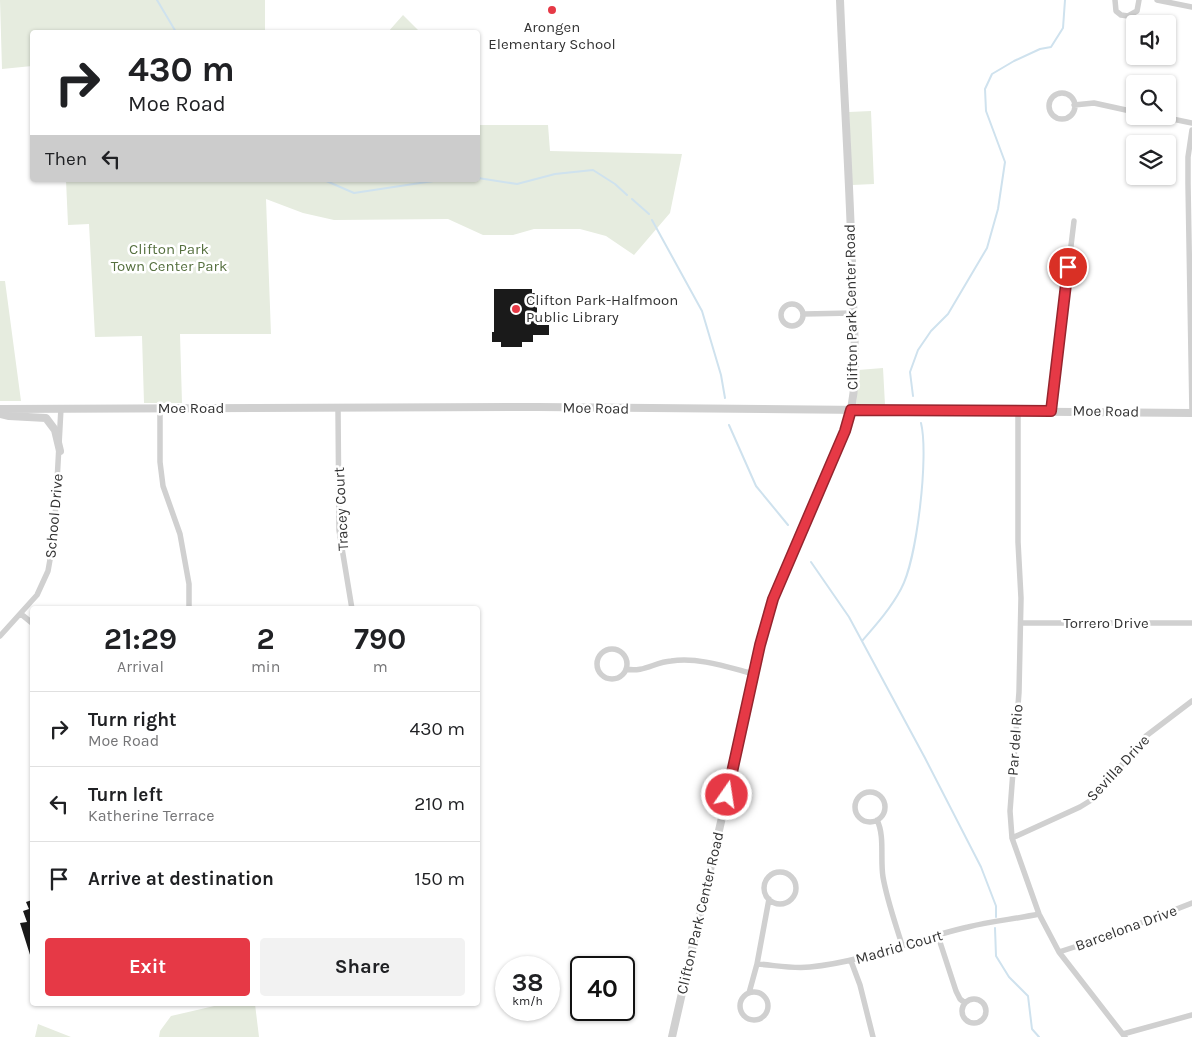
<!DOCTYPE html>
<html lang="en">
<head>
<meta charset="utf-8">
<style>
  body { margin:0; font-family:Karla,sans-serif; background:#f2f2f2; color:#202124; height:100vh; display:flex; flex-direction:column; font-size:19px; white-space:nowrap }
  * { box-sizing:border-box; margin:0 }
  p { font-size:16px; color:#757577 }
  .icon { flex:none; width:28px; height:28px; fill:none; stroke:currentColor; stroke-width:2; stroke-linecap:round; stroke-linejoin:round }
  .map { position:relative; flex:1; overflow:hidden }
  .drawer { position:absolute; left:30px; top:606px; width:450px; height:400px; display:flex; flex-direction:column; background:#fff; border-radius:5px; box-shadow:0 1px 4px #0004 }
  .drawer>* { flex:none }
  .banner { position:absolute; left:30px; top:30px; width:450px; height:152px; border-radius:5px; box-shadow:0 1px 4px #0004; background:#fff; color:#202124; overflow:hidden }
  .fabs { position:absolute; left:1126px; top:15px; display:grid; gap:10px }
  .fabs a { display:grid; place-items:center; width:50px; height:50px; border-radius:5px; background:#fff; box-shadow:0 1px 4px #0004; font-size:25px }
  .speed { position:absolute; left:495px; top:956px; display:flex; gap:10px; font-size:25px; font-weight:700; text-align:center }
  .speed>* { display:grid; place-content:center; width:65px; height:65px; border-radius:50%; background:#fff; box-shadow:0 1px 4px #0004; line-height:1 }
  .speed small { font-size:12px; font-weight:400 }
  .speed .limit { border:2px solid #111; border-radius:8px; background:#fff; color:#111 }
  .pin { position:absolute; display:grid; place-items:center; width:42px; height:42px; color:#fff; margin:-21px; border:2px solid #fff; border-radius:50%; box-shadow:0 1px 5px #0007 }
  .me { position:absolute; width:55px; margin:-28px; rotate:13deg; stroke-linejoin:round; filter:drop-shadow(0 0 4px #0008) }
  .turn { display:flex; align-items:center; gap:18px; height:105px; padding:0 15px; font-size:22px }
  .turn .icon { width:65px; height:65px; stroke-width:2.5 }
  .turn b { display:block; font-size:35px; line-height:42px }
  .then { display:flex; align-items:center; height:48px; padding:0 15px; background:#0003; gap:10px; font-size:19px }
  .eta { display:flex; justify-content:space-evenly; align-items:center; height:85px; text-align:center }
  .eta b { font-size:30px; font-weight:700; line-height:35px }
  .action { display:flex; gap:10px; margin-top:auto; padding:10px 15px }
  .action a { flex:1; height:58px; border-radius:5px; background:#e63946; color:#fff; font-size:20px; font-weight:700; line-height:58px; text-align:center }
  .action a+a { background:#f2f2f2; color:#202124 }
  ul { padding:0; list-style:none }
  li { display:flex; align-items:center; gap:15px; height:75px; padding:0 15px; border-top:1px solid #e0e0e0 }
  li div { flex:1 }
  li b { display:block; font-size:19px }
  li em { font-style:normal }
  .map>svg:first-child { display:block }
  .green { fill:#e6ecdf }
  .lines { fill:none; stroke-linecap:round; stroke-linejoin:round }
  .stream { stroke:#cfe2ee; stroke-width:2 }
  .building { fill:#1a1a1a }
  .minor { stroke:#d0d0d0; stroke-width:5.5 }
  .tertiary { stroke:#d0d0d0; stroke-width:8 }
  .route-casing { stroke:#96252e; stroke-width:12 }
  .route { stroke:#e63946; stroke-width:9 }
  .poi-dot { fill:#e63946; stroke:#fff; stroke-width:2 }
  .labels { text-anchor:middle; stroke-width:5; stroke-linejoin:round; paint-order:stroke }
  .poi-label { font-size:15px; fill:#333; stroke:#fff }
  .park-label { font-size:15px; fill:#56703f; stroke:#fff }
  .street-label { font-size:15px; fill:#333; stroke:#fff }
</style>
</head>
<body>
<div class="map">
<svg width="1192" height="1037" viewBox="0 0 1192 1037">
  <rect width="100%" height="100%" fill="#fff"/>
  <path class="green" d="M0 0H265V32H32V66L2 69Z
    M403 15 420 32H388Z
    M871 111 874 184 852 185 849 112Z
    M478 125H548L550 151 682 154 670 213 634 255 606 236 580 229H534L513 235H483L448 219 334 220 303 213 266 199 271 334H180L182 403H144L142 336 95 337 89 224 68 225 66 180H478Z
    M0 281H5L21 401H0Z
    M883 368 885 405H856L858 370Z
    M223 1004H255L259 1037H159L160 1031 171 1016Z
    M38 1024 71 1037H35Z"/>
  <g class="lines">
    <path class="stream" d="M157 0 176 32
      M478 178 517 184 555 174 593 170 615 184 627 195
      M324 180 354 193 440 180
      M632 199 649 214
      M652 220 702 311 721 375 725 398
      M913 396 910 372 918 350 931 331 948 314 987 248 998 209 1005 162 986 111 985 89 992 74 1014 61 1040 49 1051 47 1063 28 1065 0
      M729 425 756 486 788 525
      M811 562 849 617 925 758 981 867 996 906V917
      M862 641C876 625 891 608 901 589 917 560 929 455 921 423
      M995 928 996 956 1009 977 1028 996 1032 1029 1039 1037"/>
  </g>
  <path class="building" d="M494 289H532V293H537V325H549V335H533V342H522V347H501V342H492V332H494Z
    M32 900V958H31L20 923 27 922 23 911 29 909 26 902Z"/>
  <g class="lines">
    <path class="minor" d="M1115 0 1116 11 1121 15 1128 16 1137 11 1139 0
      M1157 0 1192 7
      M1049 106a13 13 0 1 1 26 0a13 13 0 1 1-26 0Z
      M1074 105 1094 103 1135 112
      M1158 116 1192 123
      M781 315a11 11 0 1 1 22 0a11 11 0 1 1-22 0Z
      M804 314 853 313
      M160 408V462L163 486 180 534 189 584V609
      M338 408 339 530 352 609
      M1018 410V542L1021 598 1019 692 1010 811 1012 838 1039 914 1059 952 1125 1037
      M1051 411 1074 221
      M1192 413 1188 184V157L1192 130
      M21 614 32 623
      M1021 623H1192
      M0 636 37 595 48 571 54 537 61 408
      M597 664a15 15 0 1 1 30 0a15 15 0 1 1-30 0Z
      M626 669C643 673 655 662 671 661 699 657 727 667 754 674
      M855 807a15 15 0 1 1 30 0a15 15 0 1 1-30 0Z
      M877 820C885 836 880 859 883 877 887 900 895 922 902 945
      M1012 838 1080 807 1093 799 1146 736 1192 701
      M764 888a16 16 0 1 1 32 0a16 16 0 1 1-32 0Z
      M938 936 956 991 960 999 965 1003
      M1059 952 1102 938 1192 903
      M851 961 860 985 873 1037
      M757 964C774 965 792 969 810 967 864 962 915 939 968 927 991 921 1016 919 1039 914
      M740 1006a14 14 0 1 1 28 0a14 14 0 1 1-28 0Z
      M749 993 757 964 769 899
      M962 1011a12 12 0 1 1 24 0a12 12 0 1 1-24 0Z
      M1123 1034 1192 1015"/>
    <path class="tertiary" d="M0 409 538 407 1192 413
      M0 414 9 416 46 418 55 430 60 451
      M672 1037 766 624 782 575 845 431C860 390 854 342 853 299 851 199 844 100 840 0"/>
  </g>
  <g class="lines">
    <g class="route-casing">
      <path id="route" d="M727 795 760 645 773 599 845 431 851 410 1051 411 1068 267"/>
    </g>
    <use href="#route" class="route"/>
  </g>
  <g class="poi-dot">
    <circle cx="552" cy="10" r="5"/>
    <circle cx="516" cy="309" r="5"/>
  </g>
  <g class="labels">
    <g class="poi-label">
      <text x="552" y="32">Arongen<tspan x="552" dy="17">Elementary School</tspan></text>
      <text x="526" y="305" text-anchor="start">Clifton Park-Halfmoon<tspan x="526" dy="17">Public Library</tspan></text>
    </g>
    <g class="park-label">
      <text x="169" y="254">Clifton Park<tspan x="169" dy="17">Town Center Park</tspan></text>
    </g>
    <g class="street-label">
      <text transform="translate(851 307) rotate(-91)" y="5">Clifton Park Center Road</text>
      <text x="191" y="413">Moe Road</text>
      <text transform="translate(596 408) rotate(1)" y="5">Moe Road</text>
      <text transform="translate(1106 411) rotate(1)" y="5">Moe Road</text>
      <text transform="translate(341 509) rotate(-93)" y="5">Tracey Court</text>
      <text transform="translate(54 516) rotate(-85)" y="5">School Drive</text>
      <text x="1106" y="628">Torrero Drive</text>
      <text transform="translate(1015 740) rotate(-86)" y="5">Par del Rio</text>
      <text transform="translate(1118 768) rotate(-47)" y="5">Sevilla Drive</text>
      <text transform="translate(700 913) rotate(-77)" y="5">Clifton Park Center Road</text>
      <text transform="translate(1126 928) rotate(-20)" y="5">Barcelona Drive</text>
      <text transform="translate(899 947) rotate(-16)" y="5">Madrid Court</text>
    </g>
  </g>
</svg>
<div class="fabs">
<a><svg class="icon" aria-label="sound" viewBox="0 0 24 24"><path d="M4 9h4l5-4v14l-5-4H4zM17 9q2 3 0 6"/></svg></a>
<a><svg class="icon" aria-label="search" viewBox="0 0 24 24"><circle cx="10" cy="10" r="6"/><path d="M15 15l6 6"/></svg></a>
<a><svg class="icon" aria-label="layers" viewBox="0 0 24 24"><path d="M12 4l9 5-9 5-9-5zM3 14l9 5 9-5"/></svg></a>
</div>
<div class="speed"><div>38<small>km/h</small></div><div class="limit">40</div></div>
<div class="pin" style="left:1068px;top:267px;background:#d93025"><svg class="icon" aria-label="arrive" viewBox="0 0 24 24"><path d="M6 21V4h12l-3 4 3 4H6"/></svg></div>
<svg class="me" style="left:727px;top:795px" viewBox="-20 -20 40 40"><circle r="17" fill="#e63946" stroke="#fff" stroke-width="3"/><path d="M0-11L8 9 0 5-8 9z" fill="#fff"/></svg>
<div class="banner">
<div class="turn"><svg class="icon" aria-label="right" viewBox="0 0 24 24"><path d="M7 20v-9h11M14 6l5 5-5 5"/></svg><div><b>430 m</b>Moe Road</div></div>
<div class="then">Then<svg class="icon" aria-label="left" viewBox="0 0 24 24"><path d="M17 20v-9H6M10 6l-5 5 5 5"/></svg></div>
</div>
<section class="drawer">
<div class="eta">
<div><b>21:29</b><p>Arrival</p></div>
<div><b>2</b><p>min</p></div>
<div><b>790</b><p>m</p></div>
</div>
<ul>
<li><svg class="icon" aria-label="right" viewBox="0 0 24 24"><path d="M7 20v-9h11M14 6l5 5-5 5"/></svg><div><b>Turn right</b><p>Moe Road</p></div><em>430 m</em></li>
<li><svg class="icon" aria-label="left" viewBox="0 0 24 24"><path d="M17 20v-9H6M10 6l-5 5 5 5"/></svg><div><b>Turn left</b><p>Katherine Terrace</p></div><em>210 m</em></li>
<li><svg class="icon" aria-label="arrive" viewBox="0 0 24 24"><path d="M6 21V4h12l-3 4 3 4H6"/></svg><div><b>Arrive at destination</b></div><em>150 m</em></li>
</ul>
<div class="action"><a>Exit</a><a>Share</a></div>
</section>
</div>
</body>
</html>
